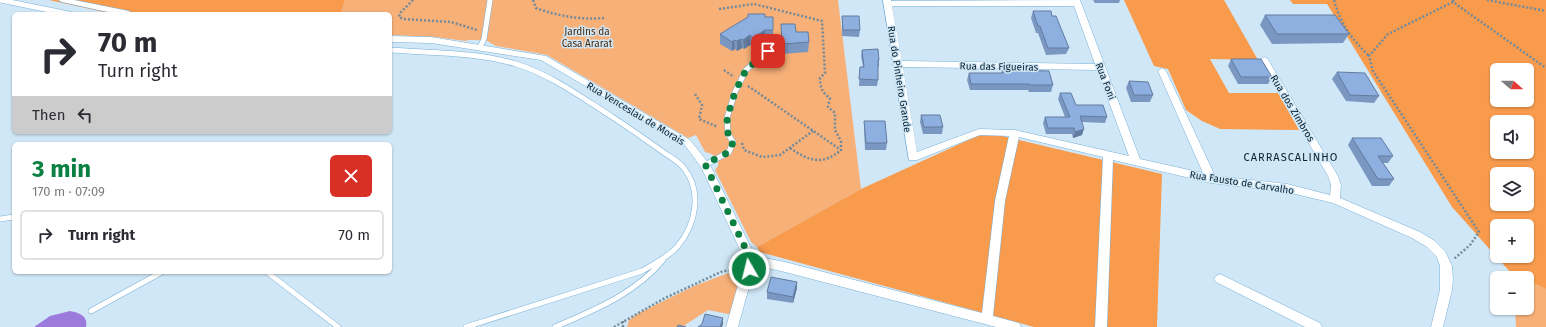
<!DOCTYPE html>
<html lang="en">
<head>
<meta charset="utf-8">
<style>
  body { margin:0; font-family:"Fira Sans",sans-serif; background:#f2f2f3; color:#2b2b33; height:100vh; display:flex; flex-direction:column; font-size:15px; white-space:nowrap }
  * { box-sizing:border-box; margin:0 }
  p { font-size:13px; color:#7c7c81 }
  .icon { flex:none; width:22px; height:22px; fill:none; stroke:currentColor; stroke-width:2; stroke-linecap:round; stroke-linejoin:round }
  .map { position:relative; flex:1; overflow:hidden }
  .sheet { position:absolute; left:12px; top:142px; width:380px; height:132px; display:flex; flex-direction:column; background:#fff; border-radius:6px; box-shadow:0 1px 3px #0004 }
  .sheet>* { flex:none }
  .hud { position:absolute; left:12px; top:12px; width:380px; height:122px; border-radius:6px; box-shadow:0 1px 3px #0004; background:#fff; color:#2b2b33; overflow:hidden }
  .needle { width:26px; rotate:110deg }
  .buttons { position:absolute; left:1490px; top:63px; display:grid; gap:8px }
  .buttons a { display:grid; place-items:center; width:44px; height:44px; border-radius:6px; background:#fff; box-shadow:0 1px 3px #0004; font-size:20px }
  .pin { position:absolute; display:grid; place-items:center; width:34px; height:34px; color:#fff; margin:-17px; border-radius:8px; box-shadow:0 2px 6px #0006 }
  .me { position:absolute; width:44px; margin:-22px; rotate:352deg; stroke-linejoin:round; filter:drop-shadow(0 0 3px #0008) }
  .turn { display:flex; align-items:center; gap:14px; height:84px; padding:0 20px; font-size:18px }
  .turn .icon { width:52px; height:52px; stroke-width:2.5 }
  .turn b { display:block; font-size:28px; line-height:34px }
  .then { display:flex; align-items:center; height:38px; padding:0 20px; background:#0003; gap:8px; font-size:15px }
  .round { display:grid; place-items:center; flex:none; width:42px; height:42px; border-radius:6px; background:#f2f2f3 }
  .head { display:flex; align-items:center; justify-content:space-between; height:68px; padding:0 20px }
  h1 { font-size:24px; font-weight:700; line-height:30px; color:#0b8043 }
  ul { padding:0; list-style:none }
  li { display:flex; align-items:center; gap:12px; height:50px; margin:0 8px 6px; padding:0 12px; border:2px solid #e1e1e2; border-radius:6px }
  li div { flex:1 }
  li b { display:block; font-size:15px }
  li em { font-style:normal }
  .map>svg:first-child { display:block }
  .green { fill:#f7b078 }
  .forest { fill:#f89b4d; fill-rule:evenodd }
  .water { fill:#9d7bdd }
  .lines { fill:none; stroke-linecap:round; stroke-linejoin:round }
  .service-casing { stroke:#77b0d6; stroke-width:6 }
  .minor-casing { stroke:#77b0d6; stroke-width:1 }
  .path { stroke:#738a9a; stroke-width:2.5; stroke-dasharray:2 2; stroke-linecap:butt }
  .service { stroke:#fff; stroke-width:5 }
  .minor { fill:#fff; fill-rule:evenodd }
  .wall { fill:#7a97c2 }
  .shaded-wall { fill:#637b9e }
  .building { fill:#8eb0e1; stroke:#637b9e }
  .route { stroke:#0b8043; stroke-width:7; stroke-dasharray:0 12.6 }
  .labels { text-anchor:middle; stroke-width:3; stroke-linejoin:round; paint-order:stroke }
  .park-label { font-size:10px; fill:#492503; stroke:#d0e7f7 }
  .street-label { font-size:10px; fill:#0a2231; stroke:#d0e7f7 }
  .neighbourhood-label { font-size:11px; letter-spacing:1px; fill:#0a2231; stroke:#d0e7f7 }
</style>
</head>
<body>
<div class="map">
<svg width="1546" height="327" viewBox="0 0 1546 327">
  <rect width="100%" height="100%" fill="#d0e7f7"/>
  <path class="green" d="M345 0H838L861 189 757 247 751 242 715 170 718 166C719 157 713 154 705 152L696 135 688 138 547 55 496 46 484 39C478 42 472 38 466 41L435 37 390 35V14H341Z
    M731 272 739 274 742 280 733 315 708 310 682 327H627L629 320 637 314 694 286Z
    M1527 280 1546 289V327H1516L1515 308H1527Z"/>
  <path class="forest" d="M49 0H345L341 14H113Z
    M1124 0H1224L1258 60 1210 59 1229 93H1278L1299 130 1220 129 1202 121 1186 110 1168 69 1154 66Z
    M1290 0H1546V289L1527 280V278H1522L1511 273 1452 207 1327 4H1293ZM1497 70H1527V100H1497ZM1497 122H1527V152H1497ZM1497 174H1527V204H1497ZM1497 226H1527V256H1497Z
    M994 134 1162 174 1157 327H1034L760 252 757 247 861 189 977 136Z"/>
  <path class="water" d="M70 311C80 313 88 316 86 327H34L50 316Z"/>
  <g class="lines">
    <g class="service-casing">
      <path id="service" d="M0 0 69 14
        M480 47 484 39 490 0
        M390 50C432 53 476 52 516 64 552 75 582 98 614 118 632 130 649 142 666 154 672 158 679 162 683 167 703 191 696 225 677 247 668 257 654 264 642 271L466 327
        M705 165 729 152 733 142 728 134 727 118 735 92 746 70 774 45
        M0 219 14 217
        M267 272 338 327
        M91 311 162 272
        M555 327C594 310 635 294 663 260"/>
    </g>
    <g class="minor-casing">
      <path id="minor" d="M58 0H74L129 11 133 14H117L62 2Z
        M883 0H891V1L1080 0 1140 159 1203 173 1158 71 1162 68 1166 71 1215 176 1287 184 1330 195 1331 185 1328 176 1260 60 1264 57 1267 58 1338 176 1341 185 1340 198 1420 232 1435 241 1445 251 1452 266 1453 279 1452 290 1443 327H1431L1440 290V266L1437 257 1427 247 1412 238 1333 203 1287 192 1211 183 1113 160 1107 327H1095L1103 157 1019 137 1005 201 993 316 1019 323 1021 327H996L785 272 755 265 738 327H726L745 260 701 167 684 144 541 60 431 43 390 42V36L431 37 546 56 690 140 710 165 755 256 785 262 982 313 995 201 1009 136 980 135 917 160H909ZM892 6H1074L1095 64 902 61ZM903 67 1097 70 1129 156 1015 130 979 129 917 152Z
        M1220 274 1320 323 1322 327H1305L1216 282 1214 279 1216 276Z"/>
    </g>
    <path class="path" d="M413 0 400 13 399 17 403 19 451 22 477 30
      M533 0 536 8C558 16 580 20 604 18
      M1334 0C1341 25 1351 38 1369 56
      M1453 0V2L1546 68
      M1487 0 1546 11
      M1453 2 1388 34 1369 56 1373 71 1479 232 1470 245 1454 259
      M719 9 754 4 822 21 825 73 820 78C820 87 822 93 830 98L828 107 835 113V130L841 141V150L748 86
      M724 70 734 77
      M695 94 702 105 699 119 718 127
      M742 143 744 150 762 157 780 155 813 131
      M790 148C809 161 822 166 841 150
      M623 321V327
      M614 327 665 298 723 271 736 270"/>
    <use href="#service" class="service"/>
    <use href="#minor" class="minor"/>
  </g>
  <path class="wall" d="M1093 0H1120L1119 3H1095Z
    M1033 11 1052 16 1069 48 1066 54 1046 55 1038 33H1036L1031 18Z
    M1265 15 1349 34 1343 43 1272 44 1260 25Z
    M842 16 860 30 859 37 842 36Z
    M765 17H773V40H765L753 47 750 45 744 49 742 48 737 51 735 49 732 51 720 44V34Z
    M781 24 796 32 809 42 808 52 782 54Z
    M862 50 879 60V67H878V80L877 86H859L860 67H863L861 56Z
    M1231 59 1272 77 1268 84H1238L1228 66Z
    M1002 70 1053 85 1051 92H1029L1028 90H970L967 80 969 73H1001Z
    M1337 72 1379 96 1374 103 1346 101 1332 79Z
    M1129 81 1153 95 1150 102H1131L1126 88Z
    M1060 93 1076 105 1107 117 1105 123 1082 122V135L1073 138 1072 134H1046L1043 123 1045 117H1065L1058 99Z
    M921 115 943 127 942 134H923L920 122Z
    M864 121 887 143 886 150H865L864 128Z
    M1352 138 1393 156 1388 163H1383L1394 179 1389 186H1372L1348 145Z
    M797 282V288L793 303 767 299V292Z"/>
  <path class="shaded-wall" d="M765 30V40L753 47V38Z
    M750 35V45L744 49 743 40Z
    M741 39 742 48 737 51V41Z
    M734 40 735 49 732 51V42Z
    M1084 129 1082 135 1073 138 1075 132Z
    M797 282V288L793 303V297Z
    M723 318V324L722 327H720Z"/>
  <path class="building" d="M1033 11H1051L1052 16H1056L1069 48H1048L1040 26H1038Z
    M748 14H765V17H773V30H765L753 38 750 35 743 40 741 39 737 41 734 40 732 42 720 34 748 17Z
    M1265 15H1335L1349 34H1277Z
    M842 16H859L860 30H843Z
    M781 24H795L796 32H808L809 42 782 44Z
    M878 49 879 60H878V80L859 79 860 67H864L862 50Z
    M1231 59H1261L1272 77H1241Z
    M1002 70 1049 71 1053 85H1031L1030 84H971L969 73H1003Z
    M1337 72 1365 73 1379 96 1350 95Z
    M1129 81 1148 82 1153 95H1134Z
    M1060 93H1071L1076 105H1103L1107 117 1080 116 1084 129 1075 132 1074 128H1048L1045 117H1070Z
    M921 115H940L943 127H924Z
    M864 121H885L887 143H866Z
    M1352 138H1381L1393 156H1378L1394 179H1378Z
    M771 277 797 282 793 297 767 292Z
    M705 314 723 318 720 327H698L702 324Z
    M678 325 686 327H677Z"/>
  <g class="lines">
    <path class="route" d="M749 269 751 260 705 164 729 152 733 142 728 134 727 118 735 92 746 70 768 51"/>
  </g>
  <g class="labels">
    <g class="park-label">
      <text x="587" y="35">Jardins da<tspan x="587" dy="12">Casa Ararat</tspan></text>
    </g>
    <g class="street-label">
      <text transform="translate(999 66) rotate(1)" y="4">Rua das Figueiras</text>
      <text transform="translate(900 79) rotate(81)" y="4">Rua do Pinheiro Grande</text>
      <text transform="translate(1106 81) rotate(69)" y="4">Rua Foni</text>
      <text transform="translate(1293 108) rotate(59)" y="4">Rua dos Zimbros</text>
      <text transform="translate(636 113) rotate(31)" y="4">Rua Venceslau de Morais</text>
      <text transform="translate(1242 182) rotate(9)" y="4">Rua Fausto de Carvalho</text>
    </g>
    <g class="neighbourhood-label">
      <text x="1291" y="161">CARRASCALINHO</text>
    </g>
  </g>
</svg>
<div class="buttons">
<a><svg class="needle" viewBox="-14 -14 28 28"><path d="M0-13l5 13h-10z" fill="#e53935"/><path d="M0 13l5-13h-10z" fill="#7c7c81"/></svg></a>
<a><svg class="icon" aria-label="sound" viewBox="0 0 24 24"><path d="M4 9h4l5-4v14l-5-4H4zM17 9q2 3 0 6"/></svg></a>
<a><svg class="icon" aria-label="layers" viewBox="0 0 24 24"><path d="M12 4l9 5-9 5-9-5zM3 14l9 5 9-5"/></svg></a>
<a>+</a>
<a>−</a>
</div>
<div class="pin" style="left:768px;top:51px;background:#d93025"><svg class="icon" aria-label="arrive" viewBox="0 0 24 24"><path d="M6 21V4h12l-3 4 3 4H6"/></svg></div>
<svg class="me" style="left:749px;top:269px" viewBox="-20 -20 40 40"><circle r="17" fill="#0b8043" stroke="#fff" stroke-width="3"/><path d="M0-11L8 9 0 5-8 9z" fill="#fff"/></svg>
<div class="hud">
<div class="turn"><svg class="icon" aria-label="right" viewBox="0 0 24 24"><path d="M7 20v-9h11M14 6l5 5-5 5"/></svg><div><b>70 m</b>Turn right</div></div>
<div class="then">Then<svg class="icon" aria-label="left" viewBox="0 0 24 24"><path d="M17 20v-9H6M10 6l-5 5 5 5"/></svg></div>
</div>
<section class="sheet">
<div class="head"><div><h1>3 min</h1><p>170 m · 07:09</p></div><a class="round" style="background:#d93025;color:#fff"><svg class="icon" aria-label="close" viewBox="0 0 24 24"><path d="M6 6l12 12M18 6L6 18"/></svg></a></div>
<ul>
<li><svg class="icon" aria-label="right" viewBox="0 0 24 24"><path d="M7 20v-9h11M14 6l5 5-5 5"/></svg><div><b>Turn right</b></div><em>70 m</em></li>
</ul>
</section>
</div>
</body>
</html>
